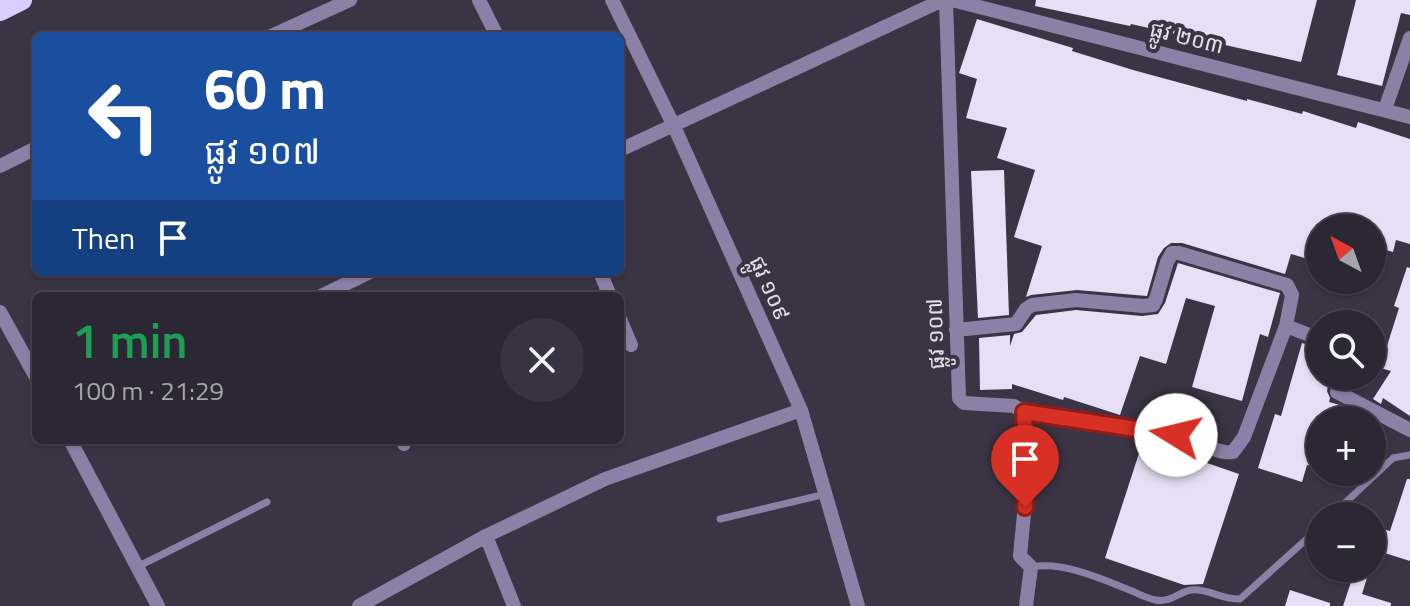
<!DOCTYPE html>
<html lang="en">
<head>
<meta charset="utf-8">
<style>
  body { margin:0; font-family:"Titillium Web","Noto Sans Khmer",sans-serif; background:#383340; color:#f1f3f6; height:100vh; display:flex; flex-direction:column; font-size:30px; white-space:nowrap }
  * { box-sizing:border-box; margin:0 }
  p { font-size:26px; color:#a6a5ac }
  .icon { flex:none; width:44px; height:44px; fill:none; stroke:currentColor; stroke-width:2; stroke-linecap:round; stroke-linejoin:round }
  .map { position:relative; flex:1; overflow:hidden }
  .panel { position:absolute; left:32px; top:292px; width:592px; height:152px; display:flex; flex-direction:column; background:#2c2734; border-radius:12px; box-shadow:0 2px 6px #0004,0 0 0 2px #48444f }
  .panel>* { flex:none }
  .hud { position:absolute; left:32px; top:32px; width:592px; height:244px; border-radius:12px; box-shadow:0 2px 6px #0004,0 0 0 2px #48444f; background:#1a4fa0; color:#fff; overflow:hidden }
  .needle { width:52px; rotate:319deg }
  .controls { position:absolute; left:1306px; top:214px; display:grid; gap:16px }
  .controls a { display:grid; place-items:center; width:80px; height:80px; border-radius:50%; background:#2c2734; box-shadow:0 2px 6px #0004,0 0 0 2px #48444f; font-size:40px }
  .pin { position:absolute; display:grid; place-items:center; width:68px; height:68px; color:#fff; margin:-82px -34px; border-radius:50% 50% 50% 0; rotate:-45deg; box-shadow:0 0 8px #0007 }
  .pin .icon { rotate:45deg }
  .me { position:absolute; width:88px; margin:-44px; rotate:279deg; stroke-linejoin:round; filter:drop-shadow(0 0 6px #0008) }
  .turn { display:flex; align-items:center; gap:28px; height:168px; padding:0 40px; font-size:36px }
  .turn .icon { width:104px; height:104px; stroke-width:2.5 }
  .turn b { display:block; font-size:56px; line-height:68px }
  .then { display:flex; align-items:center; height:76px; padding:0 40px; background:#0003; gap:16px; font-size:30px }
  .round { display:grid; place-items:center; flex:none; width:84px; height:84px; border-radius:42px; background:#383340 }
  .summary { display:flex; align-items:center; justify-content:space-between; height:136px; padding:0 40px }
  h1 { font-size:48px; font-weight:600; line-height:60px; color:#1e9e55 }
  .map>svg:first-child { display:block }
  .building { fill:#e6dff5 }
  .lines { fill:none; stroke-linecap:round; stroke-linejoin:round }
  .service { stroke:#8c80a6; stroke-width:7 }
  .minor { stroke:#8c80a6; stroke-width:14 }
  .primary { stroke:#dccefc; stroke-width:20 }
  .route-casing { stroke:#8d1f18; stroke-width:20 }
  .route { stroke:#d93025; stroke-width:14 }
  .labels { text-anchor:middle; stroke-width:8; stroke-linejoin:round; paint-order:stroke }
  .street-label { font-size:22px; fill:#e3e0eb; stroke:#3a3445 }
</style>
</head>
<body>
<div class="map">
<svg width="1410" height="606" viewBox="0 0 1410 606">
  <rect width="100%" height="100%" fill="#3a3445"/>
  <path class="building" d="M1036 0H1317L1301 62 1131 24 1130 26 1035 6Z
    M1356 0H1410V15L1401 13 1382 86 1337 75Z
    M977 19 1073 48 1072 51 1133 70 1247 101V99L1302 114 1303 111 1356 128 1358 122 1410 139V244L1396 240 1393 252 1372 246V228H1320V250L1311 247 1308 259 1291 254 1285 274 1182 243H1171L1164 248 1158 257 1147 296 1077 290 1031 295 1026 297 1042 246 1014 237 1035 170 997 158 1007 128 966 118 977 79 959 73Z
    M1004 170 1009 315 978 318 971 171Z
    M1178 263 1280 293 1268 337 1260 334 1242 401 1192 387 1215 306 1186 298 1166 364 1140 356 1120 415 1064 397 1063 400 1012 384V389L980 390 979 338 1010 335V346L1014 334 1022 332 1036 315 1076 310 1142 316 1158 314 1165 303Z
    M1407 267 1410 268V416L1383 398 1381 404 1373 399 1391 371 1380 368 1399 308 1394 306Z
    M1302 343 1320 349V376H1330L1327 391 1330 398 1329 402 1340 405 1369 420H1320V468L1307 465 1302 482 1258 468 1275 414 1281 416Z
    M1143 441 1239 474 1203 584 1184 585 1105 558Z
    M1407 479H1410V561L1372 549V526L1390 531Z
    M1326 568H1370L1362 594 1391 603V606H1343L1352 579 1326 571Z
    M1290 590 1330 603V606H1285Z"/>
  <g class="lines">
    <path class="service" d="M1331 516 1393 458 1410 455
      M720 519 826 494
      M137 567 267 502
      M1032 567C1061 561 1100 578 1127 589 1136 592 1147 599 1156 600 1170 603 1179 592 1191 590 1207 588 1223 600 1240 599L1320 527"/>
    <path class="minor" d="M479 0 497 36
      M612 0 673 124 801 410 858 606
      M946 0 959 398 964 403 1014 406 1024 412 1027 482 1020 556 1031 567 1026 606
      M952 0 1410 117
      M271 36 350 0
      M1385 109 1410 38
      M620 150 943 0
      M0 166 36 148
      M600 272 610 296
      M321 296 370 272
      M0 312 36 377
      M620 319 631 345
      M1286 326 1320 339
      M956 330 1016 324 1026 309 1032 305 1076 300 1143 306 1153 305 1156 299 1167 262 1172 253H1179L1287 285 1292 295 1286 326 1244 437 1233 452C1219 455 1192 439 1176 435L1024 412
      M1340 376 1337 392 1410 430
      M70 440 158 606
      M402 440 404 444
      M486 536 514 606
      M359 606 486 536 605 479 801 410"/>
    <path class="primary" d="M0 11 22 0"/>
  </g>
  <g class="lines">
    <g class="route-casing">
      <path id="route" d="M1025 507 1027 482 1024 412 1176 435"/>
    </g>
    <use href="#route" class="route"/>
  </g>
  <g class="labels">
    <g class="street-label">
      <text transform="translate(1187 37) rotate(14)" y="8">ផ្លូវ ២០៣</text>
      <text transform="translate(770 288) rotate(66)" y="8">ផ្លូវ ១០៩</text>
      <text transform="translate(935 334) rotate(-92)" y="8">ផ្លូវ ១០៧</text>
    </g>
  </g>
</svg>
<div class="controls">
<a><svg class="needle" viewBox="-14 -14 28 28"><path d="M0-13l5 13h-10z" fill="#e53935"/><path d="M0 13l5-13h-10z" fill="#a6a5ac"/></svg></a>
<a><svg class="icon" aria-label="search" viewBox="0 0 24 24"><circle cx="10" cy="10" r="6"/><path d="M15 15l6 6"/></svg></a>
<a>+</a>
<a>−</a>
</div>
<div class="pin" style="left:1025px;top:507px;background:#d93025"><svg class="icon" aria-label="arrive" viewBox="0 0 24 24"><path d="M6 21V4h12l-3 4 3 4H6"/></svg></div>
<svg class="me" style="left:1176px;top:435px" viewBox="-20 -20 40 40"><circle r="19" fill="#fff"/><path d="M0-13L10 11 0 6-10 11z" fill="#d93025"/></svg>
<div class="hud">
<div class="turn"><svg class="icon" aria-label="left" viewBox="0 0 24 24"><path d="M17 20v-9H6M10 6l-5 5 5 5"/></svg><div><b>60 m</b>ផ្លូវ ១០៧</div></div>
<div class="then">Then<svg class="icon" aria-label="arrive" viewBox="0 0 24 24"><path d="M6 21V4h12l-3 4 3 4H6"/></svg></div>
</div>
<section class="panel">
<div class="summary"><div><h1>1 min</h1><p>100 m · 21:29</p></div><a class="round"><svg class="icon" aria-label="close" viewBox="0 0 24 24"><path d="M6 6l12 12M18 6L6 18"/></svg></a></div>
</section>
</div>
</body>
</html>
